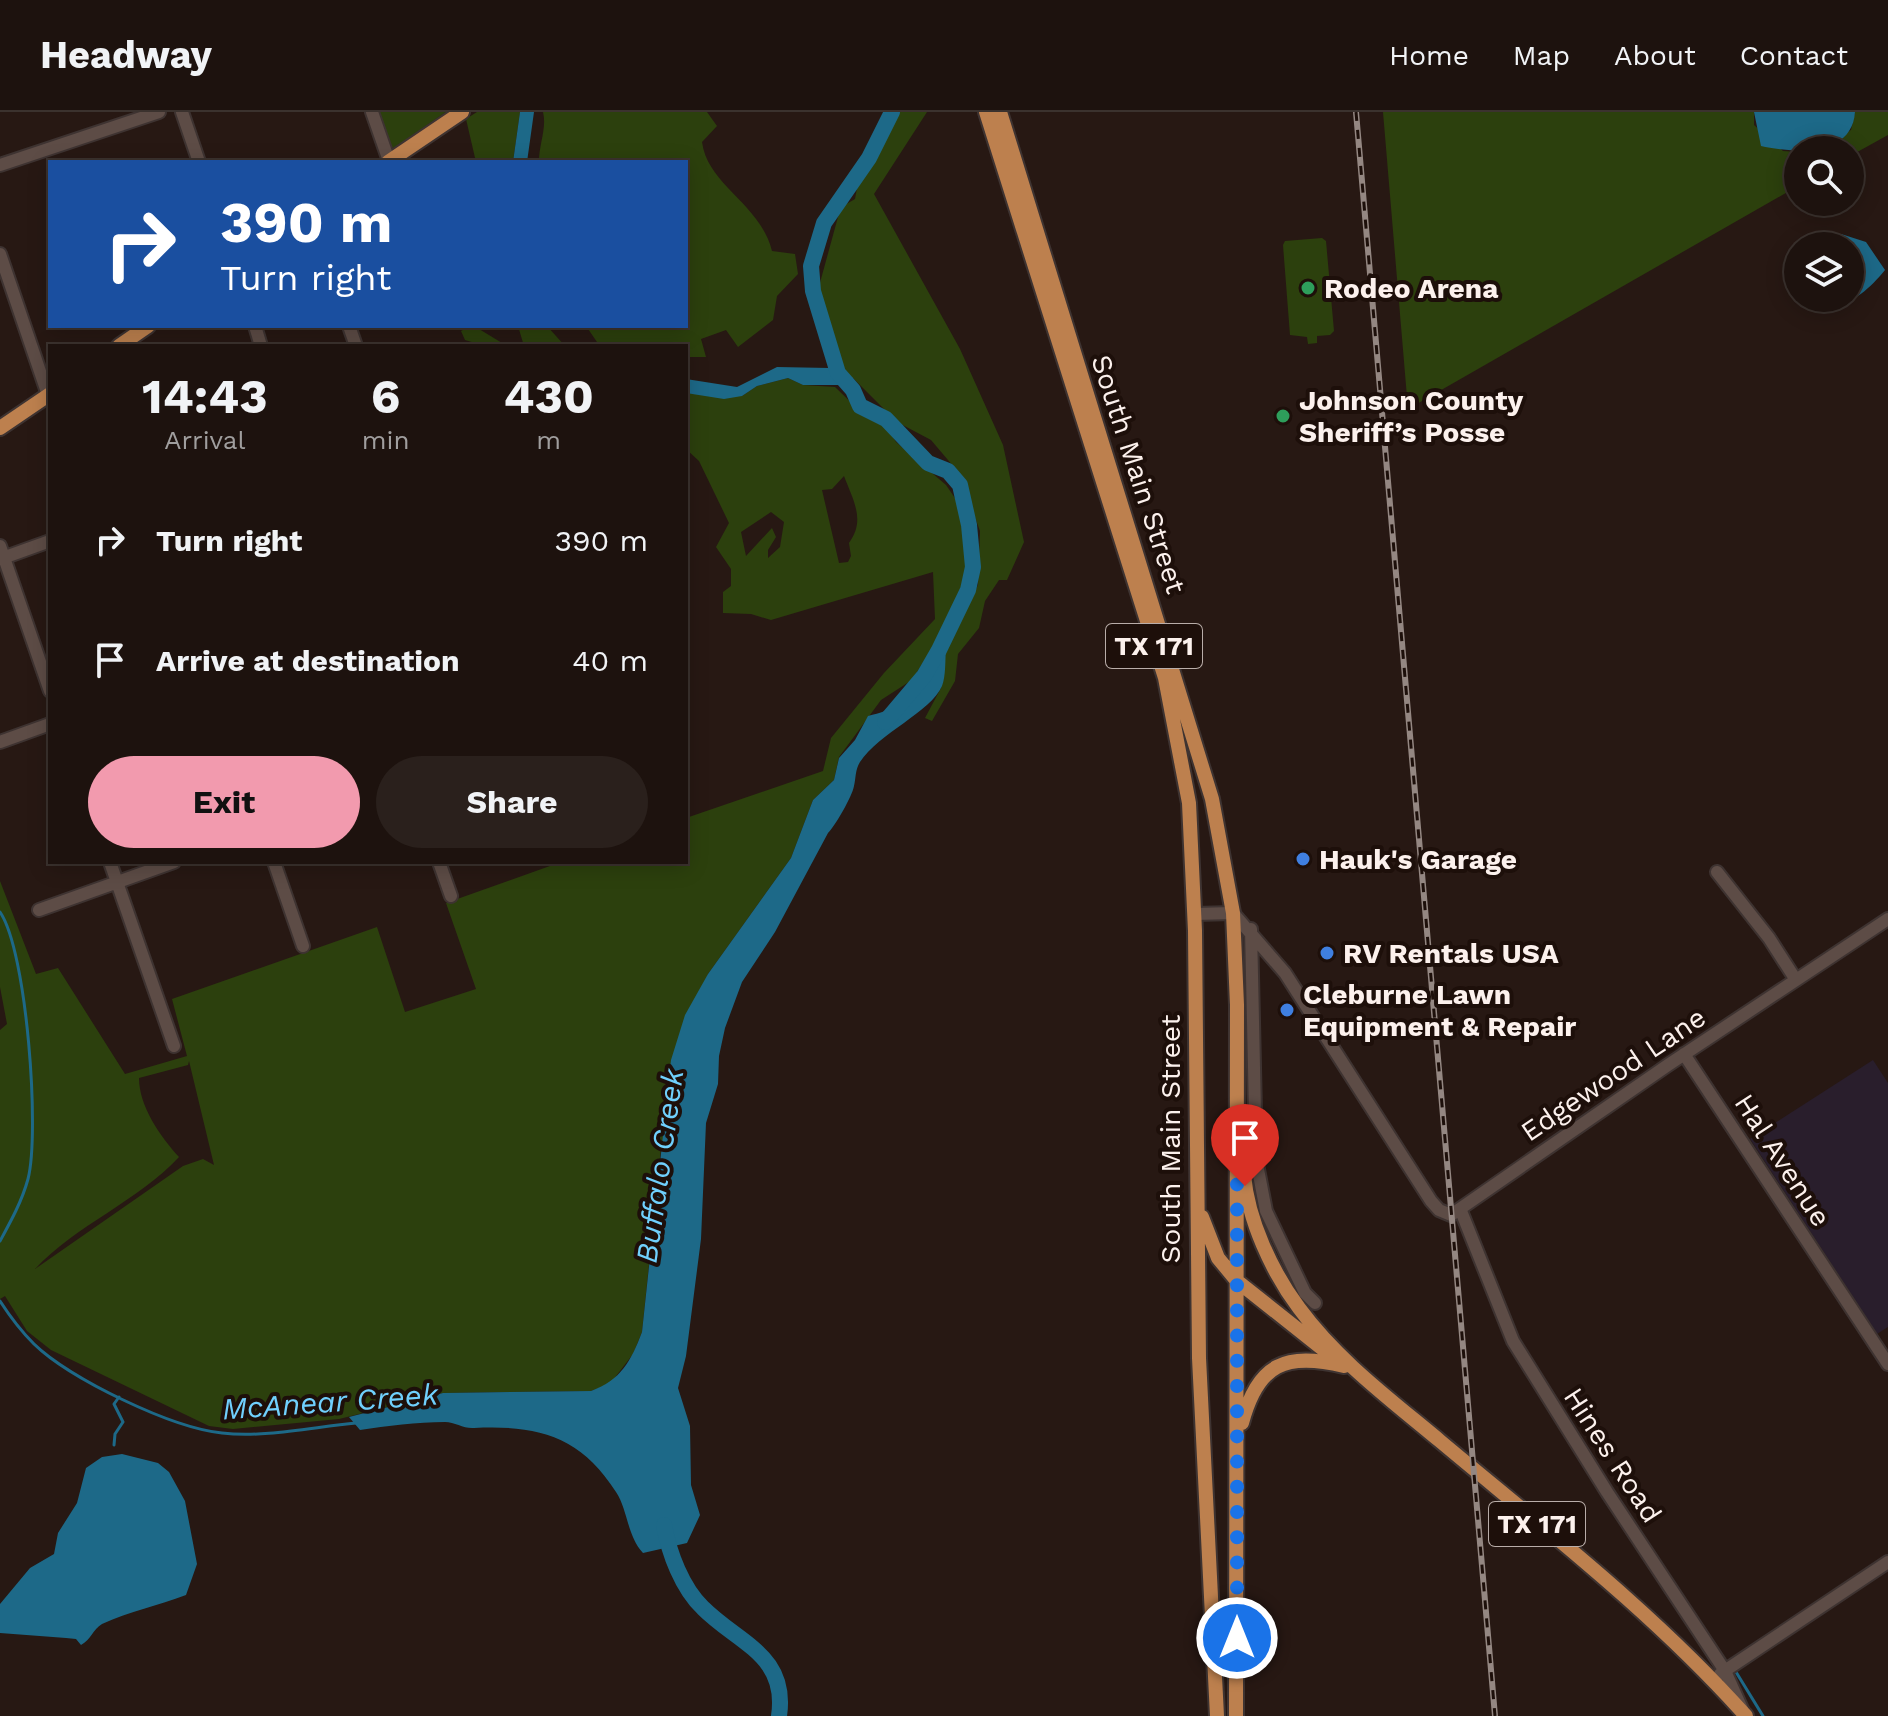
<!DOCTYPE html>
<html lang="en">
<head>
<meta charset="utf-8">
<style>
  body { margin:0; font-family:"Work Sans",sans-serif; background:#2a201c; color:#f1f3f6; height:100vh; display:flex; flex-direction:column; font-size:30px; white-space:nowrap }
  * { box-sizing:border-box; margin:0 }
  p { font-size:26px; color:#a09e9e }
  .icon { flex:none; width:44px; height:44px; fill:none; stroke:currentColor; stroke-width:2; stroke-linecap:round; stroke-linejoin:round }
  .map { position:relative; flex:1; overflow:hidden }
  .side { position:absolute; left:48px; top:232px; width:640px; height:520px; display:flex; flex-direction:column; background:#1d120e; border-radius:0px; box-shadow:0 4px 20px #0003,0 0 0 2px #3b322e }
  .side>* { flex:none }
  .banner { position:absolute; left:48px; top:48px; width:640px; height:168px; border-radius:0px; box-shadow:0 4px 20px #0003,0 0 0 2px #3b322e; background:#1a4fa0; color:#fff; overflow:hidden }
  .buttons { position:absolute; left:1784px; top:24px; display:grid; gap:16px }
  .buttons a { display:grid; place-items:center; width:80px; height:80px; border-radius:50%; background:#1d120e; box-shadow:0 4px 20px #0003,0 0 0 2px #3b322e; font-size:40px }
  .pin { position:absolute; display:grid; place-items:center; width:68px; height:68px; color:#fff; margin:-82px -34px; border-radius:50% 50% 50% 0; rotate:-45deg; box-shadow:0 0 8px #0007 }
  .pin .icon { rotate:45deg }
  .me { position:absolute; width:88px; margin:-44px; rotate:0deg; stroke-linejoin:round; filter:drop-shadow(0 0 6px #0008) }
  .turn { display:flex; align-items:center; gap:28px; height:168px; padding:0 40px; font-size:36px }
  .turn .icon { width:104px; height:104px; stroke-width:2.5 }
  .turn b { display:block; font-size:56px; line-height:68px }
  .eta { display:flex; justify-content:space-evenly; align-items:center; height:136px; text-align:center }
  .eta b { font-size:48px; font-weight:700; line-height:56px }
  .cta { display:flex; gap:16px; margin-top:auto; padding:16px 40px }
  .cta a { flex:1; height:92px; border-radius:48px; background:#f29aae; color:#111; font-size:32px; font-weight:700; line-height:92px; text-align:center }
  .cta a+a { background:#2a201c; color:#f1f3f6 }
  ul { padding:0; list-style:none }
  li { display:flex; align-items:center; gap:24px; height:120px; padding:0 40px }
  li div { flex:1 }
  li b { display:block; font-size:30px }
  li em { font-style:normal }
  header { display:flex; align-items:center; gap:48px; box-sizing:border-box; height:112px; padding:0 40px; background:#1d120e; border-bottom:2px solid #3b322e }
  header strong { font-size:38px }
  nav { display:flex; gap:44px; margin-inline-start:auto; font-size:28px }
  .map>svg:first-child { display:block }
  .industrial { fill:#291e2c }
  .green { fill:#2c400d; fill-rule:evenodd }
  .water { fill:#1d6988 }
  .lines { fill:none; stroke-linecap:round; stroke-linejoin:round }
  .stream { stroke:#1d6988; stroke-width:3 }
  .river { stroke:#1d6988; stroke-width:16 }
  .minor-casing { stroke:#3e3331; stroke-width:16 }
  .major-casing { stroke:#3e3331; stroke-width:18 }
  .minor { stroke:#5d4c46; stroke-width:12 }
  .major { stroke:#bd804e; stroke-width:14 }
  .rail-casing { stroke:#948782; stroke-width:6 }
  .rail { stroke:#1d0f0a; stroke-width:3; stroke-dasharray:9; stroke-linecap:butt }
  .route { stroke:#1a73e8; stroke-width:14; stroke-dasharray:0 25.2 }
  .leisure-dot { fill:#2e9e5b; stroke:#1d0f0a; stroke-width:3 }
  .shop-dot { fill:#3f7fe0; stroke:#1d0f0a; stroke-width:3 }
  .labels { text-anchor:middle; stroke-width:8; stroke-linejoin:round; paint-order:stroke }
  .shield { fill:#1d0f0a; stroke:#b9ada9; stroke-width:2 }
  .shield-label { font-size:26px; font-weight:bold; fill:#fcf1ed }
  .poi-label { font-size:28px; font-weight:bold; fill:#fcf1ed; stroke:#1d0f0a; text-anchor:start }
  .street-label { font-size:28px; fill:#fcf1ed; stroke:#1d0f0a }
  .water-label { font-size:30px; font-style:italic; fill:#70d0fd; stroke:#1d0f0a }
</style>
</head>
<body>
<header>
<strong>Headway</strong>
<nav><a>Home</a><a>Map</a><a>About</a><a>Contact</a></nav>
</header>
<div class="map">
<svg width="1888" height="1604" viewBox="0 0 1888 1604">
  <rect width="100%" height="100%" fill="#271813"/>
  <path class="industrial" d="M1873 948 1888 971V1215L1877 1222 1750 1027Z"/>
  <path class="green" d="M379 0H446L394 36 390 35Z
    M477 0H520L513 50H476L466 7Z
    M543 0H707L717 14 702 30C708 74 760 91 772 139L795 142 798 162 777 184 773 208 738 235 726 218 701 227 706 245H686V234H611L597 230 586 214H686V50H539C539 32 547 16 543 0Z
    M896 0H927L874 82 960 237 1003 333 1024 430 1007 468H999L985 489 979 516 958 542 955 569 932 609 925 606 941 576 946 537 978 473 980 419 959 361 931 328 897 310 853 266 844 262 818 178 838 105 843 94 855 87 858 71 877 46Z
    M1383 0H1754V13L1783 39 1798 40V74L1408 297Z
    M1855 0H1888V23L1850 44V38H1818L1851 18Z
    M1322 126 1326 129 1334 219 1330 223 1317 224V231L1308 232 1307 225 1290 223 1283 133 1285 129Z
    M518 214H547L565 234H524Z
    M468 215 479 217 507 234H473L475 231 465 228 461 219Z
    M788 266 803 273 835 275 864 303 886 314 896 330 946 373 957 389 967 444 962 477 947 512 912 568 881 588 839 645 834 668 813 688 791 746 708 862 661 1036 642 1220 633 1242 610 1272 591 1279 443 1281 339 1307 233 1317 209 1314 51 1238 27 1219 5 1184 0 1187V918L7 912 0 875V769L36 862 58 856 125 962 187 944 172 887 377 815 405 900 476 877 446 791 561 750H686V706L823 659 831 626 884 561 935 507 933 460 771 508 751 502 723 501V480L731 474V457L716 435 729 411 699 349 686 337V281L742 284 757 274ZM844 364C853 388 866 408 849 431L851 444 848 450 839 451 822 378 832 377ZM771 400 784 410 780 435 768 446V438L776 425 772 416 746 444 741 420ZM189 949 214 1053 203 1047 183 1054 35 1157C76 1113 137 1090 179 1045 160 1024 139 994 139 966L188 953Z"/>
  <path class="water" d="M520 0H534L527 50H513Z
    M1754 0H1855C1852 46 1792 41 1761 34Z
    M1841 122 1866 130 1885 158C1871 175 1853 193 1829 194L1826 186H1850V134H1821L1831 124Z
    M777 255 830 256 853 266 849 273H803L788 266 757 274 742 284 724 287 686 281V267L737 275Z
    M933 534 946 537C945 548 946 564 942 574 931 600 879 621 860 650 855 658 856 666 854 674 852 685 835 714 828 721L775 820 742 870 725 916 719 944 718 972 706 1011 701 1127 686 1244 678 1276 690 1314 691 1373 700 1403 687 1431 643 1441C627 1424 628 1398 616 1380 580 1323 536 1313 474 1316 464 1317 455 1310 445 1310 417 1310 387 1314 360 1318L349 1305 443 1281 591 1279C621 1268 631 1249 642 1220L671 948 685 903 708 862 791 746 813 688 834 668 839 646 855 628 868 604C919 592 912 574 933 534Z
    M122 1342 158 1351 169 1360 185 1389 197 1452 186 1483C158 1494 130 1499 102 1512 93 1517 91 1528 81 1533L76 1527 66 1526 0 1521V1492L30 1456 54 1442 58 1421 77 1391 86 1356 102 1345Z"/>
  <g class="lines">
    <path class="stream" d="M0 800C27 839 40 1021 28 1067 22 1089 11 1109 0 1129
      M0 1189C9 1203 22 1220 34 1232 70 1267 172 1316 222 1321 265 1326 313 1315 356 1311
      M114 1333 115 1322 123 1310 114 1292 119 1285
      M1736 1560 1763 1604"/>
    <path class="river" d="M885 610 924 564 939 538 968 478 973 455 969 413 960 373 948 359 928 351 886 307 860 294 853 278 838 261 813 179 811 154 824 111 869 46 892 0
      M664 1413C669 1441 682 1476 703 1496 739 1532 788 1543 779 1604"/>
    <g class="minor-casing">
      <path id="minor" d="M182 0 199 50
        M372 0 389 49
        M0 53 159 0
        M0 142 48 283
        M255 214 261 234
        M349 214 356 234
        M0 434 50 579
        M0 447 50 429
        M0 630 50 612
        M110 750 174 934
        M274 750 303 834
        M439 750 451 784
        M1717 760 1769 826 1796 868
        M39 798 174 750
        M1195 802 1233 801 1285 861 1431 1089 1439 1098 1451 1103 1668 953 1888 807
        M1251 817 1256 1047 1266 1099 1305 1181 1315 1191
        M1684 942 1888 1252
        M1461 1099 1513 1229 1607 1380 1725 1559 1742 1597
        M1720 1562 1888 1450"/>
    </g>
    <g class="major-casing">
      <path id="major" d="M986 0 1165 566 1189 691 1195 819 1199 1246 1217 1604
        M1000 0 1212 687 1233 801 1237 893 1236 1604
        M388 50 462 0
        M119 234 148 214
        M0 316 50 282
        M1244 1063C1248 1108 1272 1160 1299 1196 1337 1248 1391 1288 1440 1329 1545 1417 1655 1502 1746 1604
        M1202 1105 1218 1146 1237 1169 1329 1242
        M1242 1311C1258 1251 1286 1240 1344 1254"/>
    </g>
    <use href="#minor" class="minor"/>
    <use href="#major" class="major"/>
    <g class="rail-casing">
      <path id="rail" d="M1356 0 1495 1604"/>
    </g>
    <use href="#rail" class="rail"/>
  </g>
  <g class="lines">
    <path class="route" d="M1237 1526V1027L1245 1074"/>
  </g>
  <g class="leisure-dot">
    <circle cx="1308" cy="176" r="8"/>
    <circle cx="1283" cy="304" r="8"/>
  </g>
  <g class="shop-dot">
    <circle cx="1303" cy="747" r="8"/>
    <circle cx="1327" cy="841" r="8"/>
    <circle cx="1287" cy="898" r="8"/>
  </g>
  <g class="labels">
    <g class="shield">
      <rect x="1106" y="512" width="96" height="44" rx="6"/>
      <rect x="1489" y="1390" width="96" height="44" rx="6"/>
    </g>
    <g class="shield-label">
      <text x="1154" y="543">TX 171</text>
      <text x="1537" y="1421">TX 171</text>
    </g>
    <g class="poi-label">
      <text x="1324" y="186">Rodeo Arena</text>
      <text x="1299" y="298">Johnson County<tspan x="1299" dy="32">Sheriff’s Posse</tspan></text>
      <text x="1319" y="757">Hauk's Garage</text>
      <text x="1343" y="851">RV Rentals USA</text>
      <text x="1303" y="892">Cleburne Lawn<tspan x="1303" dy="32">Equipment &amp; Repair</tspan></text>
    </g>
    <g class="street-label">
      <text transform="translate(1139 362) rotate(72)" y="10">South Main Street</text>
      <text transform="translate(1613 962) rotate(-34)" y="10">Edgewood Lane</text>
      <text transform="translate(1170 1027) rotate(-90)" y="10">South Main Street</text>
      <text transform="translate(1783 1048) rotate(57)" y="10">Hal Avenue</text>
      <text transform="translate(1613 1343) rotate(57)" y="10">Hines Road</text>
    </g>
    <g class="water-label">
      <text transform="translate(660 1054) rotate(-82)" y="10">Buffalo Creek</text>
      <text transform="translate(330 1290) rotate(-4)" y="10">McAnear Creek</text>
    </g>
  </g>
</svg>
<div class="buttons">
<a><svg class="icon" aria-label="search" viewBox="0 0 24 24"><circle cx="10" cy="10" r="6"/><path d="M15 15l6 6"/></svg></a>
<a><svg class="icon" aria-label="layers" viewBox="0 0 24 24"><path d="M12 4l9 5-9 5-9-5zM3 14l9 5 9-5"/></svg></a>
</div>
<div class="pin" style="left:1245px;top:1074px;background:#d93025"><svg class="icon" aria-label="arrive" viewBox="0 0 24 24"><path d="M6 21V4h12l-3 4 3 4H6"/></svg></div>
<svg class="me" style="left:1237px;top:1526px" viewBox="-20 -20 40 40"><circle r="17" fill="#1a73e8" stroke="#fff" stroke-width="3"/><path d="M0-11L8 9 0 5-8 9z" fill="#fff"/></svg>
<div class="banner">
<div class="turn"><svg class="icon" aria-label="right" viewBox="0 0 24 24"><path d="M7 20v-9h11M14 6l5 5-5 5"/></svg><div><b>390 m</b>Turn right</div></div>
</div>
<section class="side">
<div class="eta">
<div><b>14:43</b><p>Arrival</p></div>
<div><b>6</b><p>min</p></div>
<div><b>430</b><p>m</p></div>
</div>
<ul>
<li><svg class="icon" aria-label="right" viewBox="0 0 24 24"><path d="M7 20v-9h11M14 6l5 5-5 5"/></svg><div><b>Turn right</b></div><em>390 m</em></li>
<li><svg class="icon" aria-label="arrive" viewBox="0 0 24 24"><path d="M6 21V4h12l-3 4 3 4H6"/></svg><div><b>Arrive at destination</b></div><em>40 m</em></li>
</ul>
<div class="cta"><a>Exit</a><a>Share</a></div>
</section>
</div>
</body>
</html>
